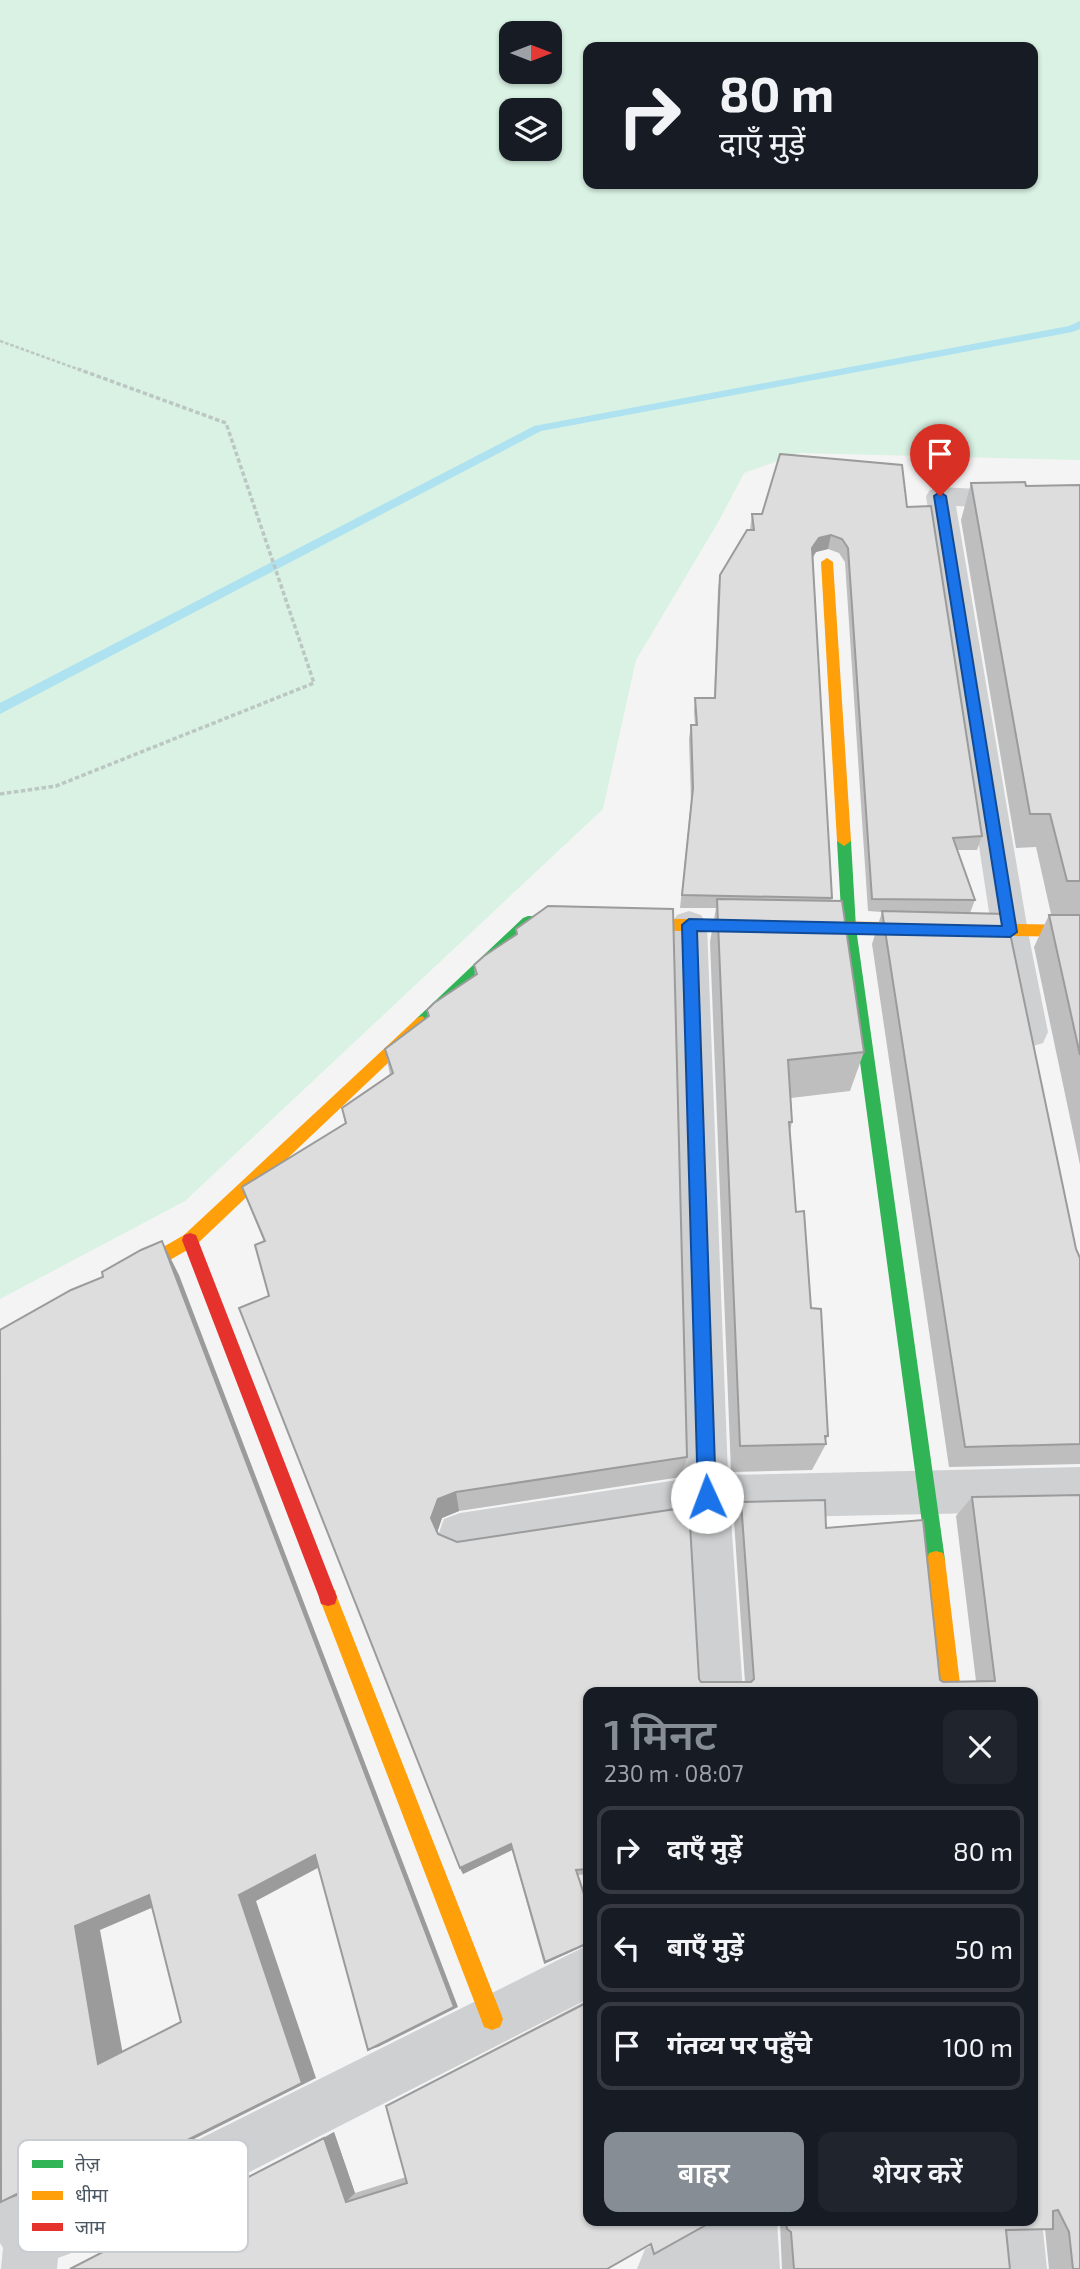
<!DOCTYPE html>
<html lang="hi">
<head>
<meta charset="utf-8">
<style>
  body { margin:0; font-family:"Exo 2","Noto Sans Devanagari",sans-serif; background:#20242c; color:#f1f3f6; height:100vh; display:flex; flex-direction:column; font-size:26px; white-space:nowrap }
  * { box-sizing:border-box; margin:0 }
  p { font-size:23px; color:#9ea1a6 }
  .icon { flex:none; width:38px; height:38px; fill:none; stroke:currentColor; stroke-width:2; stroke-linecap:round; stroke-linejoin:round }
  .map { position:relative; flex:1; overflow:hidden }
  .drawer { position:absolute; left:583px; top:1687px; width:455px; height:539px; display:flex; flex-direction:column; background:#171b24; border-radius:14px; box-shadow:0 2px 5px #0004 }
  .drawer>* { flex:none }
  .banner { position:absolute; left:583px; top:42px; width:455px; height:147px; border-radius:14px; box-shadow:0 2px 5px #0004; background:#171b24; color:#f1f3f6; overflow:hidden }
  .needle { width:46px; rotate:90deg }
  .tools { position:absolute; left:499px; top:21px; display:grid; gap:14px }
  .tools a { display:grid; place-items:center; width:63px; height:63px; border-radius:14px; background:#171b24; box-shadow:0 2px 5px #0004; font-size:35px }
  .pin { position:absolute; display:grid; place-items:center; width:60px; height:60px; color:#fff; margin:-72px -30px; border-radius:50% 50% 50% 0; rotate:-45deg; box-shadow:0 0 7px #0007 }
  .pin .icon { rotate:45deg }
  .me { position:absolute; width:77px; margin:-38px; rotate:358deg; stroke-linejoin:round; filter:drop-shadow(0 0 5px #0008) }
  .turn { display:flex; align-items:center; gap:24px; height:147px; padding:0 21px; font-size:32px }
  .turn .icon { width:91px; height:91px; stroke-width:2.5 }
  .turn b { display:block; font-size:49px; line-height:60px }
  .round { display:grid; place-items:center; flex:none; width:74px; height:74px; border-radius:14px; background:#20242c }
  .overview { display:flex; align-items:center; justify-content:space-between; height:119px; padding:0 21px }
  h1 { font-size:42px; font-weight:600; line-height:52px; color:#868d94 }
  .action { display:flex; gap:14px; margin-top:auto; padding:14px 21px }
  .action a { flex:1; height:80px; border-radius:14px; background:#868d94; color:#fff; font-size:28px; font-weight:600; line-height:80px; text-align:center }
  .action a+a { background:#20242c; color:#f1f3f6 }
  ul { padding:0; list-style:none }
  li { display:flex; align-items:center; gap:21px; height:88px; margin:0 14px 10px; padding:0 7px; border:4px solid #363941; border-radius:14px }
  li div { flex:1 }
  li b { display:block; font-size:26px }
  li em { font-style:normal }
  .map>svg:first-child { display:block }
  .green { fill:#d9f2e3; fill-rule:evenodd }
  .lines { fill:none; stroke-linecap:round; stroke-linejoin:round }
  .stream { fill:#aee2f0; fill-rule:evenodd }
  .path-far1 { stroke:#bcc7c4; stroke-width:2.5; stroke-dasharray:3.5 2; stroke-linecap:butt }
  .path { stroke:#bcc7c4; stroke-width:3.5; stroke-dasharray:4.5 2.5; stroke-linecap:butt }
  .street { fill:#ced0d2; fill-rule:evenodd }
  .fast { fill:#30b455; fill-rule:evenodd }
  .slow { fill:#ff9f0a; fill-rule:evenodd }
  .jam { fill:#e5322d; fill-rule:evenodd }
  .wall { fill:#bebebf }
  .shaded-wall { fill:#9b9b9b }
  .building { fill:#ddddde; stroke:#9b9b9b; stroke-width:2; fill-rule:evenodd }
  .route { fill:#1a73e8; stroke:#114b97; stroke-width:2 }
  .key { fill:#fff; stroke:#c9ccd0; stroke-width:2 }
  .key-label { font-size:19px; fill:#4a5661 }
</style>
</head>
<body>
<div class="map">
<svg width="1080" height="2269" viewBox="0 0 1080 2269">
  <rect width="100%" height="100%" fill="#f4f4f4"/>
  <path class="green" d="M0 0H1080V460L799 453 744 473 720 519 636 660 603 809 185 1201 0 1299ZM511 33H550V72H511ZM588 47H1032V184H588ZM511 110H550V149H511Z"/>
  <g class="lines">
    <path class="stream" d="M1080 321V329L1072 332 541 431 0 714V703L534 426 1069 326Z"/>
    <path class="path-far1" d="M0 341 83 371"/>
    <path class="path" d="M0 794 56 786 314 683 226 423 78 369"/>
    <path class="street" d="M940 487 1080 494V512L956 506 1028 932 1048 1032 1043 1043 1030 1047 1017 1043 1012 1032 992 932 926 496 930 490Z
      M689 911 701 915 707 925 728 1475 1080 1467V1511L731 1518 743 1692H695L686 1522 460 1557 444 1551 438 1535 444 1519 460 1513 684 1479 671 925 677 915Z
      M588 1945V1999L146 2225 58 2258 57 2269H1L3 2248 0 2243V2169L20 2177 43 2208 113 2182Z
      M1032 2201 1042 2221 1047 2269H991L986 2221H1032Z
      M703 2221H777L780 2269H637L645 2249Z"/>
    <path class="fast" d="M844 836 851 841 856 928 945 1560 943 1567 936 1569 929 1567 927 1560 842 928 837 841Z
      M528 916 564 917 571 923 564 929 531 928 427 1026H417L414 1022 417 1018 523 918Z"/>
    <path class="slow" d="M827 558 833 562 851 841 844 846 837 841 821 562Z
      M620 918 1080 925V937L620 930 613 924Z
      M422 1016 430 1022 427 1026 196 1245 130 1283 124 1286 118 1283 116 1278 118 1273 184 1235 417 1018Z
      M936 1551 943 1553 945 1560 961 1692H941L927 1560 929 1553Z
      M328 1588 335 1590 337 1597 503 2019 500 2027 492 2030 484 2027 481 2019 319 1597 321 1590Z"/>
    <path class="jam" d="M190 1233 196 1235 198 1240 337 1597 335 1604 328 1606 321 1604 319 1597 182 1240 184 1235Z"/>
  </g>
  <path class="wall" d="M971 483 1026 486 1080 485V914H1051L1036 847 1016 848 961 520Z
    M907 507 982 836 977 850H957L975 900 970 913 1076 1249 1080 1258V1464L949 1467 872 944 882 912 868 911 845 562 839 553 828 549 816 552 813 558 832 898 831 901 864 1052 850 1091 791 1098 792 1122 790 1131 796 1212 811 1308 828 1436 825 1440 826 1444 812 1470 731 1472 710 942 716 908H680L691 801 689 739 691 725H695L694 712 695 698H714L718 589 720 575 750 530 752 514Z
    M548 906 673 909 687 1457 681 1477 459 1511 442 1518 437 1532 438 1534 457 1542 689 1507 699 1679 701 1682H745L734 1521 741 1502 825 1500 826 1528 923 1520 940 1680 943 1682 976 1681 956 1516 972 1497 1080 1495V2269H1049L1045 2229 1006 2230 1010 2269H782L780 2223 778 2221H1032V1692H588V1874L578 1875 588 1906V1944L544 1964 512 1850 463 1874 460 1868 239 1308 269 1296 255 1245 264 1242 242 1187 345 1124 342 1108 390 1075 385 1049 428 1017 427 1010 434 1003 475 976 474 965 484 956 516 935V929Z
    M1049 915H1080V1165L1034 947Z
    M588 2000V2221H713L654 2254 650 2244 607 2269H69L334 2132 355 2193 406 2177 386 2106 393 2102Z"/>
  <path class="shaded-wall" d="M831 535 828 549 816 552 809 562 812 548 819 538Z
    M162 1241 179 1275 458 2007 378 2047 368 2050Z
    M456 1492 459 1511 442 1518 436 1536 431 1518 438 1499Z
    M511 1844 512 1850 463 1874 460 1868Z
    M315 1855 327 1863 256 1901 316 2078 140 2166 115 2176 239 1895Z
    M149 1895 170 1900 100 1930 124 2060 98 2064 75 1926Z
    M588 1943V1944L544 1964 545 1962Z
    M334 2132 355 2193 346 2202 324 2138Z
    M133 2139 33 2190 1 2202 108 2148Z"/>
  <path class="building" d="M780 454 902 465 907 507 931 506 982 836 953 838 975 900 872 899 848 548 842 539 831 535 819 538 812 548 832 898 682 895 693 788 691 725H697L695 698H715L720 575 747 530H754L752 514H762Z
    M1025 482 1026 486 1080 485V881H1067L1050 814H1030L971 483Z
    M717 899 842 901 864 1052 788 1060 792 1122H789L796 1212 804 1211 811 1308 821 1309 828 1436H825L826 1444 740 1446Z
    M548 906 673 909 687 1457 456 1492 438 1499 431 1518 438 1534 457 1542 689 1507 699 1679 701 1682H751L754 1679 741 1502 825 1500 826 1528 923 1520 940 1680 943 1682 995 1681 972 1497 1080 1495V2269H1073L1069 2232 1058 2210 1053 2211V2229L1006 2230 1010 2269H794L791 2232 787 2229 786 2221H1032V1692H588V1869L576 1870 588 1906V1943L545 1962 511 1844 460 1868 239 1308 269 1296 255 1245 265 1241 242 1187 346 1123 342 1108 393 1073 385 1049 429 1016 427 1010 434 1003 477 974 474 965 484 956 517 934 516 929Z
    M882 911 1006 914 1076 1249 1080 1258V1444L965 1447Z
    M1049 915H1080V1055Z
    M162 1241 454 2007 368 2050 315 1855 239 1895 302 2083 115 2176 108 2148 1 2202 0 1330 71 1290 103 1277 102 1272 141 1250ZM149 1895 181 2022 98 2064 75 1926Z
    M588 2002V2221H713L654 2254 651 2244 607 2269H70L324 2138 346 2202 407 2183 386 2106Z"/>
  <path class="route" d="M940 492 946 496 1017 932 1010 937 697 931 716 1497 713 1503 707 1506 700 1503 698 1497 682 925 689 919 1002 926 934 496Z"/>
  <rect x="18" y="2140" width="230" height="112" rx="10" class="key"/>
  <rect x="32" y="2160" width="31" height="8" fill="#30b455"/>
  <rect x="32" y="2191" width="31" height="9" fill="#ff9f0a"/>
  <rect x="32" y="2223" width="31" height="8" fill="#e5322d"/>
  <g class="key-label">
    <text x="75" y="2171">तेज़</text>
    <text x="75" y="2202">धीमा</text>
    <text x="75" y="2234">जाम</text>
  </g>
</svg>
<div class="tools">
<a><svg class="needle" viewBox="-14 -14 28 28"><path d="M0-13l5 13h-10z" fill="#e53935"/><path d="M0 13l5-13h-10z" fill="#9ea1a6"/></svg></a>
<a><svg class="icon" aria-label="layers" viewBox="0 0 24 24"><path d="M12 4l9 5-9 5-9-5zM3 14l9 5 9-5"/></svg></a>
</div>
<div class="pin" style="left:940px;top:496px;background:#d93025"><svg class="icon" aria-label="arrive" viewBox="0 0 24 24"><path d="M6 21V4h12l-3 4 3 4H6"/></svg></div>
<svg class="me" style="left:707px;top:1497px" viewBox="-20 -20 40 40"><circle r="19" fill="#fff"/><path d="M0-13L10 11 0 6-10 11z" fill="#1a73e8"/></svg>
<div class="banner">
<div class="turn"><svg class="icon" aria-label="right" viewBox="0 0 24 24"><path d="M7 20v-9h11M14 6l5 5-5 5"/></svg><div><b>80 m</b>दाएँ मुड़ें</div></div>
</div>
<section class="drawer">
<div class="overview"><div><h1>1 मिनट</h1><p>230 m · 08:07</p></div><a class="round"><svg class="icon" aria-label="close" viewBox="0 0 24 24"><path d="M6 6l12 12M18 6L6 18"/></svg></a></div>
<ul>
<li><svg class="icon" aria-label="right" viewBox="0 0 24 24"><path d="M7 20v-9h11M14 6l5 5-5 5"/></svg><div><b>दाएँ मुड़ें</b></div><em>80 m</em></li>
<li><svg class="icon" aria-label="left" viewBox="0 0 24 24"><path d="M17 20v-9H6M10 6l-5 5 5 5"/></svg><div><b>बाएँ मुड़ें</b></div><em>50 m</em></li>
<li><svg class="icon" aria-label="arrive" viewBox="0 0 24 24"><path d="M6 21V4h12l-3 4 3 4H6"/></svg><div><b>गंतव्य पर पहुँचे</b></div><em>100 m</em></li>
</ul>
<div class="action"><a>बाहर</a><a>शेयर करें</a></div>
</section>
</div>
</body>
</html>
